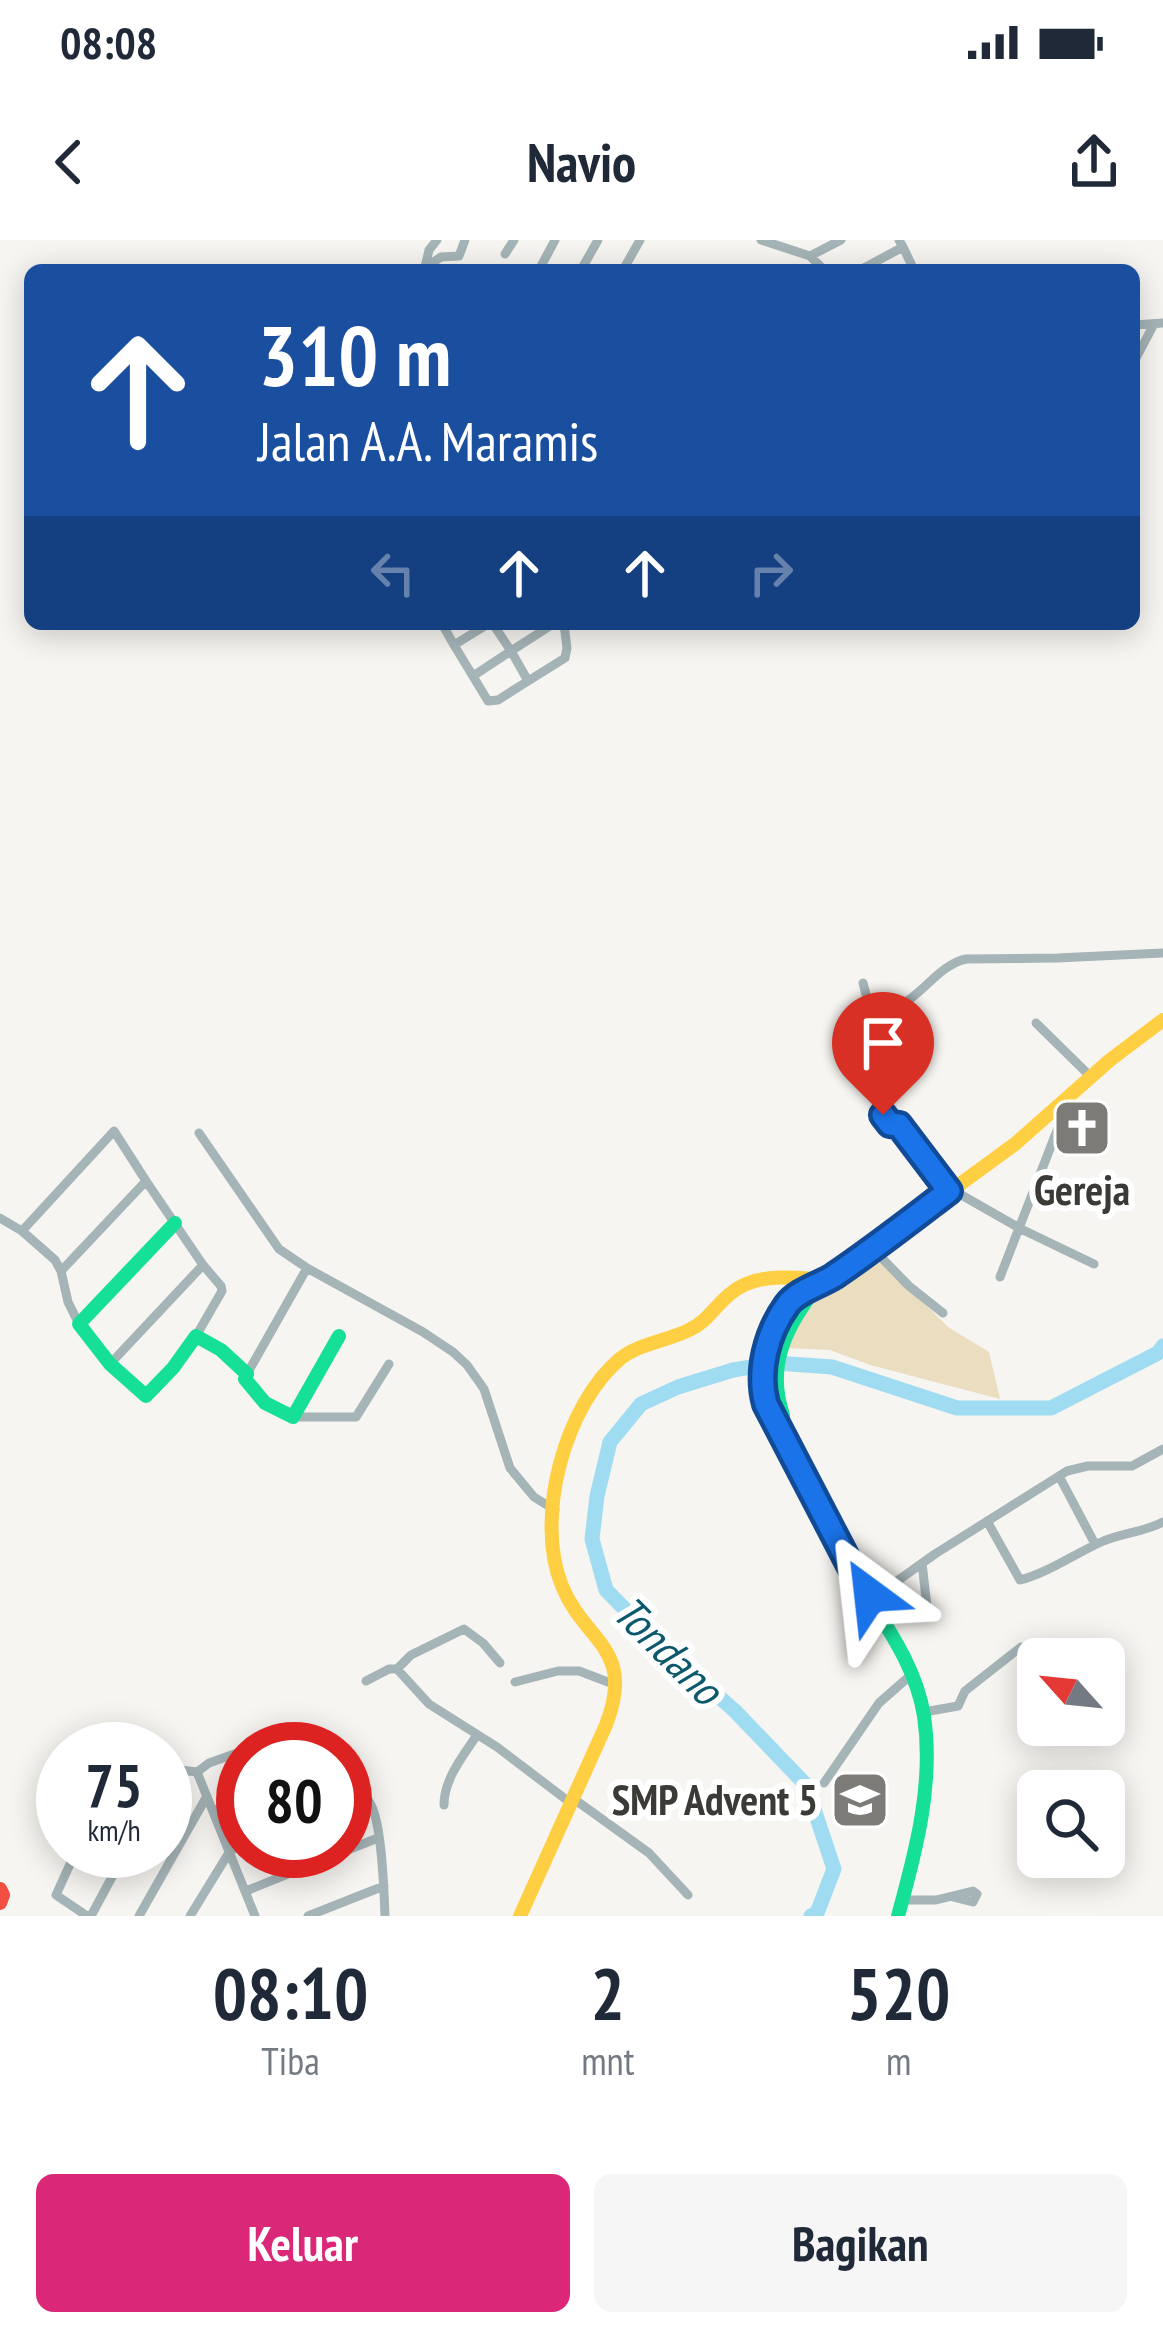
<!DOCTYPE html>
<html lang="id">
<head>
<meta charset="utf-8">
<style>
  body { margin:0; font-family:"PT Sans Narrow",sans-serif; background:#f6f6f7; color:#1f2937; height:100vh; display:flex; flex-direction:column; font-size:45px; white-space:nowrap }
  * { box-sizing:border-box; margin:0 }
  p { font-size:39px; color:#747a83 }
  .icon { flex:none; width:66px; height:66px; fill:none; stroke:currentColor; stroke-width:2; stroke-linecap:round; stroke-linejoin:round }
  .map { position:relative; height:1676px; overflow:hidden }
  .sheet { display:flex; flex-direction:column; background:#fff; flex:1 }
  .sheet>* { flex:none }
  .top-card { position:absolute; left:24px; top:24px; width:1116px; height:366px; border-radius:18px; box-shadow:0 6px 30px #0003; background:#1a4fa0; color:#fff; overflow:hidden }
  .needle { width:78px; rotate:297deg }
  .fabs { position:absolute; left:1017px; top:1398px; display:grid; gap:24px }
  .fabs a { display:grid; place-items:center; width:108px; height:108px; border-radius:18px; background:#fff; box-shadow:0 6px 30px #0003; font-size:60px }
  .speed { position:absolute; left:36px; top:1482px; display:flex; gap:24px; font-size:60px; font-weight:700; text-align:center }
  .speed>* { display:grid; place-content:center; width:156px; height:156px; border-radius:50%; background:#fff; box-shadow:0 6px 30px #0003; line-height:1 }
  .speed small { font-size:30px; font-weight:400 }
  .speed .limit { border:18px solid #d22; background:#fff; color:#111 }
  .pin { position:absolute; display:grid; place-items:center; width:102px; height:102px; color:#fff; margin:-123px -51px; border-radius:50% 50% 50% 0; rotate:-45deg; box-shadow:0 0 12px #0007 }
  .pin .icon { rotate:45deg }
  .me { position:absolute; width:132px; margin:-66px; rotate:330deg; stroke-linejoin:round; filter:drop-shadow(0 0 9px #0008) }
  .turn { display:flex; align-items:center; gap:42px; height:252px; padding:0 36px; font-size:54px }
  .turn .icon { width:156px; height:156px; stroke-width:2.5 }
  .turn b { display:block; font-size:84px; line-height:102px }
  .lanes { display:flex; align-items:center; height:114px; padding:0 36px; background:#0003; justify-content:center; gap:60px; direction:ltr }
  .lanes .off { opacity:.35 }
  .eta { display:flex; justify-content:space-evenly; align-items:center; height:204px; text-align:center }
  .eta b { font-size:72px; font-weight:700; line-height:84px }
  .button { display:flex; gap:24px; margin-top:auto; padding:24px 36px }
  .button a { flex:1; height:138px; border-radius:18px; background:#db2777; color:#fff; font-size:48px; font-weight:700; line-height:138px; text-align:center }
  .button a+a { background:#f6f6f7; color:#1f2937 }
  .status { display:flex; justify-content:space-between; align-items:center; height:84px; padding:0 60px; background:#fff; direction:ltr }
  .status svg { height:33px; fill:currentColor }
  header { display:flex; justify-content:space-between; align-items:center; height:156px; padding:0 36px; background:#fff; font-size:54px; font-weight:700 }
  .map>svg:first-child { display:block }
  .green { fill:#eaddc0 }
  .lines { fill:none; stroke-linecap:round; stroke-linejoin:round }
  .river { stroke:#9fdcf1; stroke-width:15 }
  .street { stroke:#a5b4b7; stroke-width:9 }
  .fast { stroke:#16e098; stroke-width:14 }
  .slow { stroke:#ffcf43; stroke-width:14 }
  .jam { stroke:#f24e42; stroke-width:14 }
  .route-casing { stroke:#114b97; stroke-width:30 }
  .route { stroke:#1a73e8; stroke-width:21 }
  .labels { text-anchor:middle; stroke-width:12; stroke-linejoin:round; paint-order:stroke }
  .poi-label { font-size:42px; font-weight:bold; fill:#3b3a36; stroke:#fff }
  .water-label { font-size:45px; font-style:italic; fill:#0c586d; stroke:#fff }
</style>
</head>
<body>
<div class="status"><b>08:08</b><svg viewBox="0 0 49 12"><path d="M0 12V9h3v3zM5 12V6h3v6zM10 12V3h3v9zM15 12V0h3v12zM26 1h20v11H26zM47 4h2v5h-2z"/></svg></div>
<header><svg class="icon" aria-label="back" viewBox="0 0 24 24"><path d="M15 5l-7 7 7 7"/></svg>Navio<svg class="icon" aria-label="share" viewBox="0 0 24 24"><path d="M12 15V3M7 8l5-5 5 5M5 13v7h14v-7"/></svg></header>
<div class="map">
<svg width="1163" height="1676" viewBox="0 0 1163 1676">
  <rect width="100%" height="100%" fill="#f7f5f1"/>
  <path class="green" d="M872 1011 948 1087 989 1112 1000 1159 870 1125 830 1110 785 1108 804 1065Z"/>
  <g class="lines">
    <path class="river" d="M811 1676 817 1673 834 1629 806 1545 735 1471 658 1403 606 1350 592 1299 597 1256 610 1202 641 1164 678 1147 733 1130 776 1123 832 1127 957 1168H1051L1158 1113 1163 1106"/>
    <path class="street" d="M761 0 810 16 824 30
      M903 7 914 30
      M505 14 514 0
      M810 16 841 0
      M425 27 429 10 437 0
      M423 29 441 17 459 16 465 0
      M539 30 555 0
      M581 30 598 0
      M623 30 640 0
      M860 30 903 7 899 0
      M1134 85 1163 83
      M1134 122 1154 84
      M442 384 454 405
      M493 384 511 411 553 384
      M473 436 511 411 528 441 498 460 488 461 454 405 488 384
      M528 441 565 418 567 408 564 384
      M863 743 867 758 876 771 864 786
      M1036 783 1091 837
      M199 893 279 1009 307 1028 423 1092 453 1112 467 1125 484 1149 510 1228 534 1257 555 1270
      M951 949 1021 989 1094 1024
      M949 951 899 885 890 884 883 875 902 811V795L888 770C921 761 935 726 966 719L1057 718 1163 713
      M0 978 22 991
      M873 1009 909 1046 943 1073
      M61 1031 55 1020 22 991 114 891 146 941
      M1000 1037 1058 888 1061 869
      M79 1084 68 1062 61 1031 146 941 203 1025 221 1046 222 1051 196 1096
      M110 1124 203 1025
      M247 1134 307 1028
      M293 1177H356L389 1124
      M1059 1236 1095 1304
      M987 1281 1020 1340C1047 1333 1073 1315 1099 1303 1120 1293 1142 1293 1163 1282
      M922 1323 928 1375
      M872 1359 935 1314 1067 1231 1088 1226H1132L1163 1209
      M1104 1427 1120 1431
      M397 1429 411 1415 464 1389 483 1403 500 1423
      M366 1441 389 1429H397L429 1464 497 1507 572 1564
      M515 1442 558 1431H579L616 1445
      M924 1472 958 1466 965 1451 1021 1407 1070 1419
      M249 1509 307 1501 314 1509
      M165 1526 171 1529 197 1532 255 1676
      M197 1532 209 1523 243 1511
      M345 1539C355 1547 367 1555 372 1567 382 1589 384 1650 385 1676
      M824 1543 879 1463 912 1434
      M574 1559 649 1613 688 1655
      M345 1561 363 1553
      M444 1565C444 1539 463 1516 477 1495
      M214 1571 243 1559
      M76 1611 56 1655 87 1676
      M345 1611 378 1598
      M246 1651 345 1611
      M902 1660H936L973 1651 977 1654 973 1662 953 1657
      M91 1676 126 1611
      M139 1676 207 1556
      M190 1676 230 1611 243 1605
      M308 1676 384 1646"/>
    <path class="fast" d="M175 983 79 1084 110 1124 146 1156 173 1128 196 1096 221 1110 247 1134 245 1139 265 1163 293 1177 339 1096
      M783 1175C767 1128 784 1090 813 1052
      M898 1676C916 1611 934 1543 924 1476 915 1420 878 1376 851 1328 822 1274 794 1219 766 1164 757 1120 769 1063 816 1048L937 961"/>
    <path class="slow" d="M937 961 1015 904 1110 820 1163 780
      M520 1676 606 1485C636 1407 585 1403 562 1346 534 1278 565 1164 621 1118 641 1103 667 1101 689 1090 707 1082 715 1066 730 1054 757 1031 794 1038 827 1040"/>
    <path class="jam" d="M0 1649 3 1655 0 1663"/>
  </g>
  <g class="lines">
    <g class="route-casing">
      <path id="route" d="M870 1355 852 1329 766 1164C757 1131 767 1093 787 1065 797 1051 820 1045 834 1036 874 1009 911 980 949 951L899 885 890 884 883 875"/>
    </g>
    <use href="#route" class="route"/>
  </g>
  <defs>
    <g id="church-square" transform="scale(3)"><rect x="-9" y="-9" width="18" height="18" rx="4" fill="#7d7b77" stroke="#fff"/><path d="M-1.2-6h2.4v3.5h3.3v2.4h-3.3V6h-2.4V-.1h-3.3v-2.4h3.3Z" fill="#fff"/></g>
    <g id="school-square" transform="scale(3)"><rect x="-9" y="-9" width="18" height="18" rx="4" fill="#7d7b77" stroke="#fff"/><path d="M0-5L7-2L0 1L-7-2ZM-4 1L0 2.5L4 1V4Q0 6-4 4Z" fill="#fff"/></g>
  </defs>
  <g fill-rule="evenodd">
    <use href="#church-square" x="1082" y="888"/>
    <use href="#school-square" x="860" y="1560"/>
  </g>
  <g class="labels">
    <g class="poi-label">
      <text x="1082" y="965">Gereja</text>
      <text x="818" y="1575" text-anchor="end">SMP Advent 5</text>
    </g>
    <g class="water-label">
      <text transform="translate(668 1410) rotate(45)" y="16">Tondano</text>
    </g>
  </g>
</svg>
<div class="fabs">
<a><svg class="needle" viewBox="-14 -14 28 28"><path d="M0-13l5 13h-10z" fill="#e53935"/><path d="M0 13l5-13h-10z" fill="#747a83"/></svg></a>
<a><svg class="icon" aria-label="search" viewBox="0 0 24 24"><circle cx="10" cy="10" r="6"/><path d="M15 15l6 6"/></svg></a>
</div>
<div class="speed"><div>75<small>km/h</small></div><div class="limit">80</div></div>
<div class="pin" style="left:883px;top:875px;background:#d93025"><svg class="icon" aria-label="arrive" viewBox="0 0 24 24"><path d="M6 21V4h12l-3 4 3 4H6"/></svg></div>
<svg class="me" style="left:870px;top:1355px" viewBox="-20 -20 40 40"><path d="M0-17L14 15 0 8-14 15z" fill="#1a73e8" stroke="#fff" stroke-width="4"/></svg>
<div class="top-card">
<div class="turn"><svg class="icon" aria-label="ahead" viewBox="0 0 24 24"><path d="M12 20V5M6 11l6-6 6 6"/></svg><div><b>310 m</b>Jalan A.A. Maramis</div></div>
<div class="lanes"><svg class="icon off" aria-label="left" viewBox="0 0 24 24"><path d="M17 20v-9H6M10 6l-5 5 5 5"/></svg><svg class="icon" aria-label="ahead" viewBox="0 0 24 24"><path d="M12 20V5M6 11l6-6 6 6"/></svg><svg class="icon" aria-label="ahead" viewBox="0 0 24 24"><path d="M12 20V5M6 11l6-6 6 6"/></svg><svg class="icon off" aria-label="right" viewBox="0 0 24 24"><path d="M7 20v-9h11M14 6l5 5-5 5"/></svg></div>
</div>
</div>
<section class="sheet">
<div class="eta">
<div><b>08:10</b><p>Tiba</p></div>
<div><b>2</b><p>mnt</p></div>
<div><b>520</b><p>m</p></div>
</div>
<div class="button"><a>Keluar</a><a>Bagikan</a></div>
</section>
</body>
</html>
